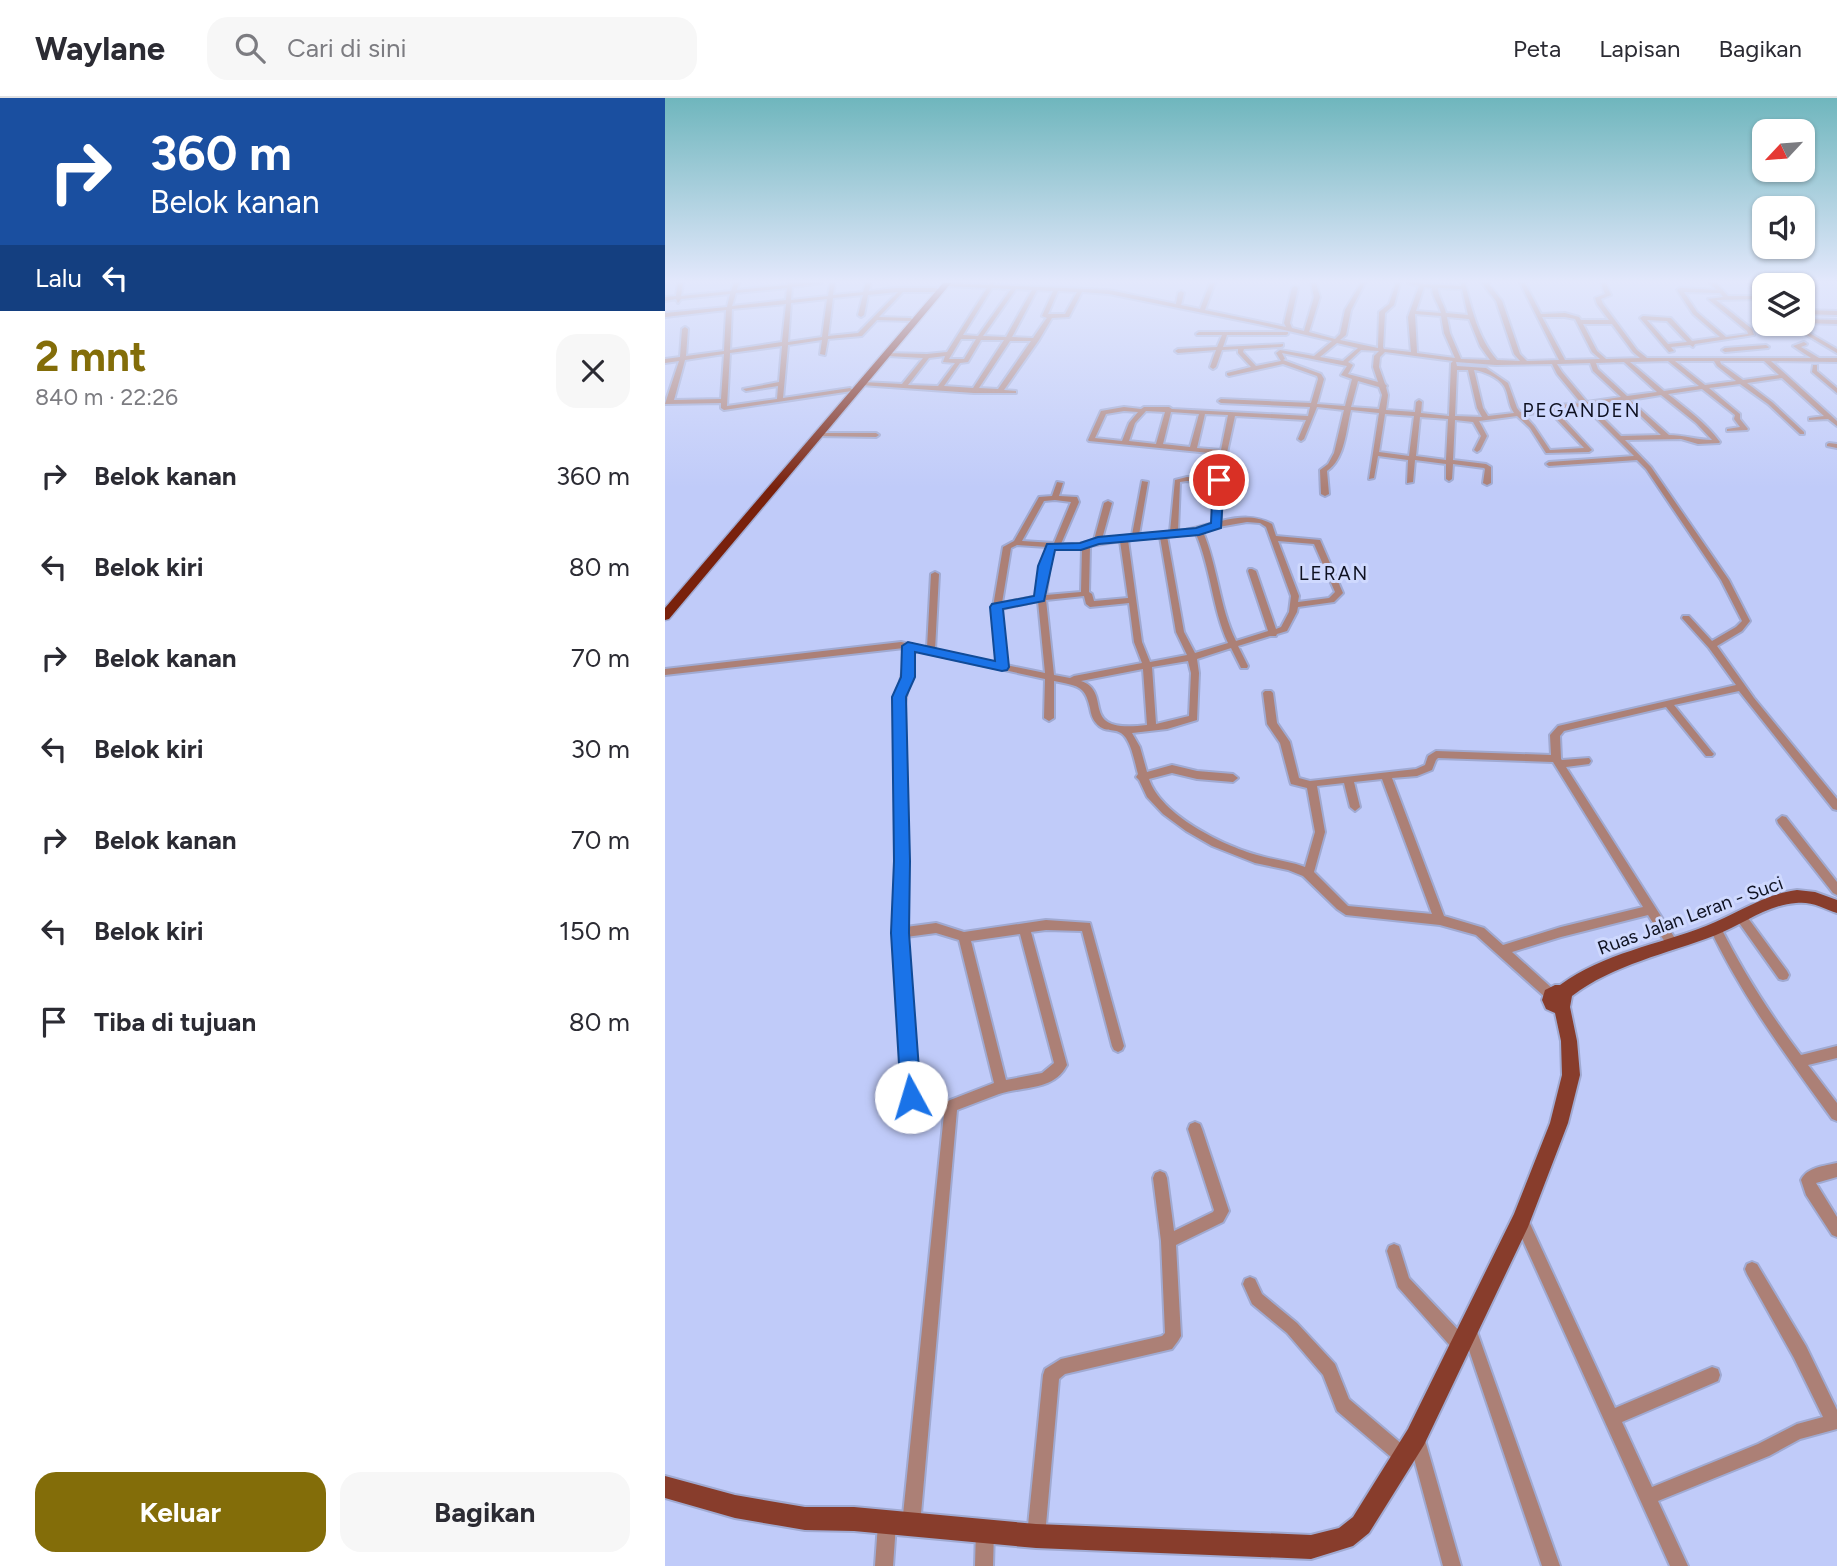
<!DOCTYPE html>
<html lang="id">
<head>
<meta charset="utf-8">
<style>
  body { margin:0; font-family:Figtree,sans-serif; background:#f7f7f7; color:#2b2b33; height:100vh; display:flex; flex-direction:column; font-size:26px; white-space:nowrap }
  * { box-sizing:border-box; margin:0 }
  p { font-size:23px; color:#7c7c81 }
  .icon { flex:none; width:38px; height:38px; fill:none; stroke:currentColor; stroke-width:2; stroke-linecap:round; stroke-linejoin:round }
  .map { position:relative; flex:1; overflow:hidden }
  .details { display:flex; flex-direction:column; background:#fff; width:665px }
  .details>* { flex:none }
  .guide { background:#1a4fa0; color:#fff; overflow:hidden }
  .needle { width:46px; rotate:244deg }
  .buttons { position:absolute; left:1087px; top:21px; display:grid; gap:14px }
  .buttons a { display:grid; place-items:center; width:63px; height:63px; border-radius:14px; background:#fff; box-shadow:0 2px 5px #0004; font-size:35px }
  .pin { position:absolute; display:grid; place-items:center; width:60px; height:60px; color:#fff; margin:-30px; border:4px solid #fff; border-radius:50%; box-shadow:0 2px 7px #0007 }
  .me { position:absolute; width:77px; margin:-38px; rotate:354deg; stroke-linejoin:round; filter:drop-shadow(0 0 5px #0008) }
  .turn { display:flex; align-items:center; gap:24px; height:147px; padding:0 35px; font-size:32px }
  .turn .icon { width:91px; height:91px; stroke-width:2.5 }
  .turn b { display:block; font-size:49px; line-height:60px }
  .then { display:flex; align-items:center; height:66px; padding:0 35px; background:#0003; gap:14px; font-size:26px }
  .round { display:grid; place-items:center; flex:none; width:74px; height:74px; border-radius:21px; background:#f7f7f7 }
  .summary { display:flex; align-items:center; justify-content:space-between; height:119px; padding:0 35px }
  h1 { font-size:42px; font-weight:700; line-height:52px; color:#836d09 }
  .action { display:flex; gap:14px; margin-top:auto; padding:14px 35px }
  .action a { flex:1; height:80px; border-radius:21px; background:#836d09; color:#fff; font-size:28px; font-weight:700; line-height:80px; text-align:center }
  .action a+a { background:#f7f7f7; color:#2b2b33 }
  ul { padding:0; list-style:none }
  li { display:flex; align-items:center; gap:21px; height:91px; padding:0 35px }
  li div { flex:1 }
  li b { display:block; font-size:26px }
  li em { font-style:normal }
  header { display:flex; align-items:center; gap:42px; box-sizing:border-box; height:98px; padding:0 35px; background:#fff; border-bottom:2px solid #e1e1e2 }
  header strong { font-size:33px }
  nav { display:flex; gap:38px; margin-inline-start:auto; font-size:24px }
  .search { width:490px; height:63px; background:#f7f7f7; display:flex; align-items:center; gap:18px; box-sizing:border-box; padding:0 24px; border-radius:21px; color:#7c7c81; font-size:26px }
  main { display:flex; flex:1; min-height:0 }
  .map>svg:first-child { display:block }
  .lines { fill:none; stroke-linecap:round; stroke-linejoin:round }
  .minor-casing { stroke:#a0aad2; stroke-width:4 }
  .major-casing { stroke:#a0aad2; stroke-width:4 }
  .highway-casing { stroke:#a0aad2; stroke-width:3 }
  .minor { fill:#ac8076; fill-rule:evenodd }
  .major { fill:#883d2c; fill-rule:evenodd }
  .highway { fill:#79210c; fill-rule:evenodd }
  .route { fill:#1a73e8; stroke:#114b97; stroke-width:2 }
  .labels { text-anchor:middle; stroke-width:6; stroke-linejoin:round; paint-order:stroke }
  .far-quarter-label { font-size:19px; letter-spacing:2px; fill:#0f1222; stroke:#cfd9fe }
  .street-label { font-size:19px; fill:#0f1222; stroke:#cfd9fe }
</style>
</head>
<body>
<header>
<strong>Waylane</strong>
<div class="search"><svg class="icon" aria-label="search" viewBox="0 0 24 24"><circle cx="10" cy="10" r="6"/><path d="M15 15l6 6"/></svg>Cari di sini</div>
<nav><a>Peta</a><a>Lapisan</a><a>Bagikan</a></nav>
</header>
<main>
<section class="details">
<div class="guide">
<div class="turn"><svg class="icon" aria-label="right" viewBox="0 0 24 24"><path d="M7 20v-9h11M14 6l5 5-5 5"/></svg><div><b>360 m</b>Belok kanan</div></div>
<div class="then">Lalu<svg class="icon" aria-label="left" viewBox="0 0 24 24"><path d="M17 20v-9H6M10 6l-5 5 5 5"/></svg></div>
</div>
<div class="summary"><div><h1>2 mnt</h1><p>840 m · 22:26</p></div><a class="round"><svg class="icon" aria-label="close" viewBox="0 0 24 24"><path d="M6 6l12 12M18 6L6 18"/></svg></a></div>
<ul>
<li><svg class="icon" aria-label="right" viewBox="0 0 24 24"><path d="M7 20v-9h11M14 6l5 5-5 5"/></svg><div><b>Belok kanan</b></div><em>360 m</em></li>
<li><svg class="icon" aria-label="left" viewBox="0 0 24 24"><path d="M17 20v-9H6M10 6l-5 5 5 5"/></svg><div><b>Belok kiri</b></div><em>80 m</em></li>
<li><svg class="icon" aria-label="right" viewBox="0 0 24 24"><path d="M7 20v-9h11M14 6l5 5-5 5"/></svg><div><b>Belok kanan</b></div><em>70 m</em></li>
<li><svg class="icon" aria-label="left" viewBox="0 0 24 24"><path d="M17 20v-9H6M10 6l-5 5 5 5"/></svg><div><b>Belok kiri</b></div><em>30 m</em></li>
<li><svg class="icon" aria-label="right" viewBox="0 0 24 24"><path d="M7 20v-9h11M14 6l5 5-5 5"/></svg><div><b>Belok kanan</b></div><em>70 m</em></li>
<li><svg class="icon" aria-label="left" viewBox="0 0 24 24"><path d="M17 20v-9H6M10 6l-5 5 5 5"/></svg><div><b>Belok kiri</b></div><em>150 m</em></li>
<li><svg class="icon" aria-label="arrive" viewBox="0 0 24 24"><path d="M6 21V4h12l-3 4 3 4H6"/></svg><div><b>Tiba di tujuan</b></div><em>80 m</em></li>
</ul>
<div class="action"><a>Keluar</a><a>Bagikan</a></div>
</section>
<div class="map">
<svg width="1172" height="1468" viewBox="0 0 1172 1468">
  <rect width="100%" height="100%" fill="#c0cbf9"/>
  <g class="lines">
    <g class="minor-casing">
      <path id="minor" d="M13 185H18L16 198 66 193 69 185H74L72 192 122 187 123 185H156L127 189 126 202 163 198 165 185H170L168 197 198 194 201 185H206L204 193 231 190H271L274 192 271 194H238L214 219 246 220 248 223 212 222 197 238 163 241 160 257 155 256 157 242 123 247 118 300 185 290 188 292 187 293 59 312 56 310V305L0 306 14 263 0 265V261L15 259 17 231 20 229 23 231 21 258 59 253 61 212 0 219V215L62 209 65 196 16 201 13 205 11 201 0 203V199L11 198ZM122 190 121 202 67 208 71 195ZM233 194 193 235 163 238 168 200 198 197 193 217 196 219 199 217 203 197ZM162 201 157 239 123 244 126 205ZM121 206 117 244 65 252 67 211ZM117 248 114 284 78 291 81 293 113 288 112 301 62 308 65 255ZM59 256 56 301 9 302 20 262Z
        M279 185 324 187 329 185 328 187 444 192 511 206 513 195 516 193 519 195 516 207 535 211 545 185H550L540 212 621 229 619 225 627 190 630 188 633 190 625 225 627 230 639 233 649 199 646 185H651L655 199 644 234 670 241 675 236 680 212 696 185H700L686 212 681 237 675 242 713 250 714 214 724 206 731 185H735L729 207 720 215 718 249 719 251 746 254 743 219 754 188 743 185 796 188V185H800C807 212 813 240 832 262L855 263 849 256 831 203 817 185H823L837 203 855 256 862 263 894 262 855 185H860L876 216 900 215 914 219 916 222H944L932 206 930 200 940 196 936 185H941L946 197 936 201 938 206 972 252 982 260H1146L1128 248 1139 244 1142 246 1141 247 1136 249 1154 260H1172V264L1106 263 1172 323V328L1163 321 1144 322V320L1159 318 1117 280 1082 285 1107 304 1139 334V336H1135L1103 306 1075 286 1044 290 1075 316V321L1083 331 1082 332 1062 333V331L1075 329 1069 321 1070 317 1037 291 1003 296C1022 311 1041 325 1055 344L1054 345 1033 346 1016 341 960 342 986 369 1064 482 1085 523 1077 533 1052 548 1089 600 1172 701V712L1168 711 1074 593 1009 607 1047 654 1049 656 1047 658H1041L1001 609 899 633 895 638 896 661 897 662 924 660 926 663 924 666 901 669 1013 845 1011 849 1007 850 1003 849 983 817 896 839 847 854 889 892 891 896 889 900 885 901 881 900 811 837 775 827 681 817 672 811 638 778 623 772 590 765 547 748 521 733 498 716 482 699 474 682 471 679 473 676C470 666 466 641 456 635 448 630 439 635 431 625 427 620 426 616 425 610 420 586 411 588 389 583V620L384 623 379 620 380 581 248 552 247 566 239 611 242 763 241 829 271 825 299 834 381 822 425 825 459 948 457 952 453 954 449 952 447 948 417 833 381 832 366 834 402 967C389 993 358 988 334 996 320 1001 306 1007 292 1012L255 1427 252 1433 246 1436 240 1433 237 1427 279 1016C248 1015 242 1017 238 984L229 835 232 763 229 611 239 566V550L0 577V571L236 544 262 550 266 476 270 474 274 476 270 552 332 565 328 509 338 449 349 443 374 399 387 398 392 384 398 385 394 398 412 399 414 404 396 446 411 447 429 442 439 405 443 403 447 405 437 441 467 437 477 383 483 384 474 437 505 434 510 382 522 379 550 380 555 356 424 343 423 342 436 313 459 309 476 311 479 309H504L507 311 643 318 645 309 556 305 553 303 556 301 646 305 653 281 652 278 618 266 564 278 562 277V275L586 269 573 255V251L557 252 551 269 548 271 545 269 551 252 513 255 510 253 513 251 552 249 557 237H532L531 236 534 234H623V236L621 237H562L558 249 618 246V248L616 249 579 251 578 254 591 268 616 263 611 255 615 252 649 258 667 243 593 226 444 196 417 194 404 219 387 220 374 242 339 292 351 293V295H309L196 287V285L198 284 237 286 258 260 223 258 220 256 221 255 262 256 282 254 322 190 281 188ZM759 189 767 190C767 199 774 206 776 215L751 213ZM327 190 346 191 313 238 298 237ZM773 190 797 191 803 217 781 215C779 206 773 199 773 190ZM351 191 367 192 341 239 318 238ZM372 192 388 193 377 218 382 220 381 221 368 240 347 239ZM393 193 412 194 400 216H383ZM750 216 776 218 779 235 790 260 752 255ZM782 219 804 221 815 248 825 262 796 261 785 235ZM877 219H900L910 221 927 254 935 261 900 262ZM918 226H947L968 254 975 260 941 261 932 253ZM296 241H311L299 261H284ZM316 242H339L308 290 279 288 295 265 303 264ZM345 243H366L333 291 314 290ZM672 245 693 250 678 263 655 259ZM696 252 714 253 709 258 708 269 713 284 683 276 688 267 683 264ZM720 254 788 263 786 265 784 318 756 315 757 304 754 302 751 304 750 314 721 312 723 297 721 289 722 288 720 286 714 269 715 259ZM617 255 682 268 676 277 687 281 680 308 652 306 659 281 656 276 618 262 620 261ZM280 258 278 264 290 265 273 288 243 287 264 260ZM1003 263 1034 288 999 293 965 264ZM1010 263H1049L1052 268 1071 283 1040 287ZM1055 263H1099L1114 277 1078 282 1056 266ZM791 264 831 267 887 266 892 276 916 305 884 308 855 314 852 310 843 285 821 270 792 268ZM959 264 992 294 962 298 933 271 931 265ZM925 265 928 273 956 299 922 304 897 274 892 266ZM792 272H803L812 310 817 319 790 318ZM809 272C818 273 833 279 839 288 844 296 843 307 849 315L823 318 818 310ZM693 283 714 289 717 297 714 311 686 309ZM996 297 1031 325 1047 342C1032 342 1019 337 1004 337L965 302ZM959 302 996 337 956 338 925 307ZM919 308 969 358 884 364 881 366 884 368 972 362 981 371 1056 482 1077 523 1071 529 1047 543 1024 518H1018L1017 520 1044 550 1071 587 893 628 885 637 886 657 771 653 763 658 760 667 751 671 645 683 634 680 625 644 612 625 608 595 606 593H600L598 595 602 626 615 645 625 683 626 686 642 690 650 734 640 769C624 763 608 762 592 757 557 747 496 717 484 681L507 675 532 681 568 684 573 680 568 676 532 673 507 667 482 674 475 649 467 635 502 631 532 622 534 575 532 561 566 550 576 570H582L583 568 573 548 605 538H611L612 536 622 533 632 514 633 509 669 504 678 495 655 442 611 438 607 426C590 417 574 419 556 423V382L570 318 641 322 633 341 636 343 639 341 652 309 679 312 669 355 663 366 655 372 656 396 660 398 664 396 662 373C680 361 681 332 686 312L714 315 704 381 709 380 713 358 743 362 742 385 748 384 750 362 781 366V381L784 383 787 381 788 366 819 370 820 371 818 385 822 387 826 385V369L821 366 788 362 790 322 808 324 816 338 809 352 812 354 815 352 822 338 814 323 852 318 865 330 881 355 924 354 927 352 926 351 890 312ZM459 313 473 314 464 325 457 343 430 340 441 316ZM481 313 500 314 491 346 464 343 470 325ZM884 313 919 350 885 352 869 328 859 317ZM506 314 534 316 525 349 498 346ZM540 316 563 317 556 352 532 350ZM720 316 749 318 744 358 714 354ZM755 319 783 321 781 362 751 358ZM522 383 549 385 548 425C536 428 526 432 513 433L515 384ZM390 402 406 404 389 445 357 443 379 403ZM582 424 595 425 601 429 626 498 624 514 616 529 611 531 591 473 587 471H584L583 473 603 533 571 543C554 508 553 469 538 434L542 431ZM531 436C546 471 547 510 563 545L530 555 519 534 502 438ZM495 439 511 534 522 557 485 564 477 544 463 442ZM455 443 463 500 429 503 427 496 424 494 425 448ZM613 443 649 446 670 494 664 500 633 504 634 498ZM352 447 382 449 377 466 373 498 337 505 346 450ZM394 450 411 451 417 450 416 494 381 497 385 466 389 451ZM419 498 421 506 425 509 464 505 469 544 477 565 409 578 405 580 389 577 381 502ZM373 503 380 575 341 567 336 511ZM523 563 526 575 524 618 491 626 487 569ZM478 571 482 627C410 636 450 595 416 583ZM773 660 888 664 978 809 896 829 838 847 819 830 779 818 727 680 752 678 767 672 771 662ZM717 681 767 816 683 808 649 774 660 734 652 688 679 685 685 709 690 713 695 709 689 684ZM271 835 294 842 329 985 280 1004 256 1003 252 997 241 839ZM355 836 389 965 377 975 341 982 306 843Z
        M1045 185H1051L1063 198H1097L1095 201 1051 202 1087 231 1089 237 1030 246 1028 249 1025 247 1006 249 1009 253 1004 254 975 220 978 218 1006 220 1027 243 1055 239 1028 216 1012 192 1015 190 1052 192ZM1019 194 1055 195 1058 199 1043 201 1082 233 1083 236 1061 239 1032 214ZM982 222 1002 223 1022 244 1003 246Z
        M1084 185H1114L1086 188Z
        M1143 199 1148 203V205L1138 206V204L1142 203 1140 201Z
        M1138 212 1172 213V217L1138 216Z
        M1138 221 1172 222V226L1138 225Z
        M1123 226H1129L1172 251V255Z
        M1101 247 1104 249 1103 250 1060 254 1057 252 1060 250Z
        M1148 267H1152V273L1172 290V295L1147 274Z
        M153 335H211L214 337 211 339 151 338 150 337Z
        M1164 345 1172 346V350L1162 348V346Z
        M1117 718 1121 719 1172 784V797L1168 795 1113 725 1112 722Z
        M1076 814 1080 816 1122 873 1124 877 1122 881 1118 882 1114 881 1072 822 1070 819 1072 816Z
        M1051 826 1055 828C1078 874 1105 916 1136 957L1172 948V960L1143 967 1172 1005V1023L1167 1021C1122 959 1078 900 1045 831L1047 828Z
        M530 1024 535 1026 537 1031 564 1113 558 1124 511 1147 516 1238 513 1243 507 1251 400 1276 394 1281 380 1438 377 1444 371 1447 365 1444 362 1438 378 1277 380 1271 396 1261 497 1238 500 1235 496 1143 488 1080 490 1075 495 1073 500 1075 502 1080 509 1133 548 1114 549 1112 523 1031 525 1026Z
        M1172 1065V1079L1151 1085 1172 1119V1139L1167 1137 1141 1097 1136 1082C1142 1069 1159 1068 1172 1065Z
        M856 1115 861 1117 950 1310 1047 1269 1053 1271 1055 1277 1053 1283 957 1324 987 1389 1093 1346 1132 1326 1158 1319 1129 1260 1082 1176 1080 1171 1082 1166 1087 1164 1092 1166 1141 1248 1172 1312V1331L1135 1341 1104 1358 993 1403 1023 1468H1005L851 1127 849 1122 851 1117Z
        M729 1146 734 1148 744 1180 800 1239 796 1230 799 1225 804 1222 809 1225 895 1468H877L802 1246 800 1251 794 1253 788 1251 733 1189 722 1153 724 1148Z
        M585 1179 590 1181 597 1196 632 1225 670 1266 684 1301 745 1353 747 1359 745 1365 739 1367 733 1365 672 1313 658 1277 622 1235 587 1206 578 1186 580 1181Z
        M752 1334 758 1336 760 1342 796 1468H778L744 1342 746 1336Z
        M222 1417 228 1420 231 1426 228 1468H210L213 1426 216 1420Z
        M320 1423 326 1426 329 1432 328 1468H310L311 1432 314 1426Z"/>
    </g>
    <g class="major-casing">
      <path id="major" d="M1132 792 1150 794 1172 802V815C1158 810 1146 803 1131 805 1102 807 1077 827 1051 837 1002 856 949 866 907 898L905 909 912 943 915 977 903 1025 863 1129 759 1347 704 1435 688 1448 646 1461 371 1450 189 1433 140 1432 70 1420 0 1400V1378L70 1397 140 1409H189L371 1426 646 1437 674 1430 688 1419 743 1331 849 1116 885 1025 897 977 896 943 890 915 881 911 877 902 880 892 890 887H895C939 855 992 847 1041 828 1072 816 1099 796 1132 792Z"/>
    </g>
    <g class="highway-casing">
      <path id="highway" d="M278 185H286L4 521 0 522V510Z"/>
    </g>
    <use href="#minor" class="minor"/>
    <use href="#major" class="major"/>
    <use href="#highway" class="highway"/>
  </g>
  <linearGradient id="sky" x2="0" y2="1"><stop stop-color="#6fb6bd"/><stop offset="0.47" stop-color="#e3e8fc"/><stop offset="1" stop-color="#e3e8fc" stop-opacity="0"/></linearGradient>
  <rect width="1172" height="390" fill="url(#sky)"/>
  <path class="route" d="M554 379 559 382 556 430 534 437 434 446 416 452H390L379 503 338 511 344 569 342 572 337 573 250 554V579L241 599 245 763 244 835 256 999 253 1006 246 1009 239 1006 236 999 226 835 229 763 227 599 236 579 237 548 243 544 330 563 325 509 327 506 369 498 373 468 382 446 415 445 433 439 531 430 546 425 548 382Z"/>
  <g class="labels">
    <g class="far-quarter-label">
      <text x="917" y="319">PEGANDEN</text>
      <text x="669" y="482">LERAN</text>
    </g>
    <g class="street-label">
      <text transform="translate(1025 817) rotate(-20)" y="7">Ruas Jalan Leran - Suci</text>
    </g>
  </g>
</svg>
<div class="buttons">
<a><svg class="needle" viewBox="-14 -14 28 28"><path d="M0-13l5 13h-10z" fill="#e53935"/><path d="M0 13l5-13h-10z" fill="#7c7c81"/></svg></a>
<a><svg class="icon" aria-label="sound" viewBox="0 0 24 24"><path d="M4 9h4l5-4v14l-5-4H4zM17 9q2 3 0 6"/></svg></a>
<a><svg class="icon" aria-label="layers" viewBox="0 0 24 24"><path d="M12 4l9 5-9 5-9-5zM3 14l9 5 9-5"/></svg></a>
</div>
<div class="pin" style="left:554px;top:382px;background:#d93025"><svg class="icon" aria-label="arrive" viewBox="0 0 24 24"><path d="M6 21V4h12l-3 4 3 4H6"/></svg></div>
<svg class="me" style="left:246px;top:999px" viewBox="-20 -20 40 40"><circle r="19" fill="#fff"/><path d="M0-13L10 11 0 6-10 11z" fill="#1a73e8"/></svg>
</div>
</main>
</body>
</html>
